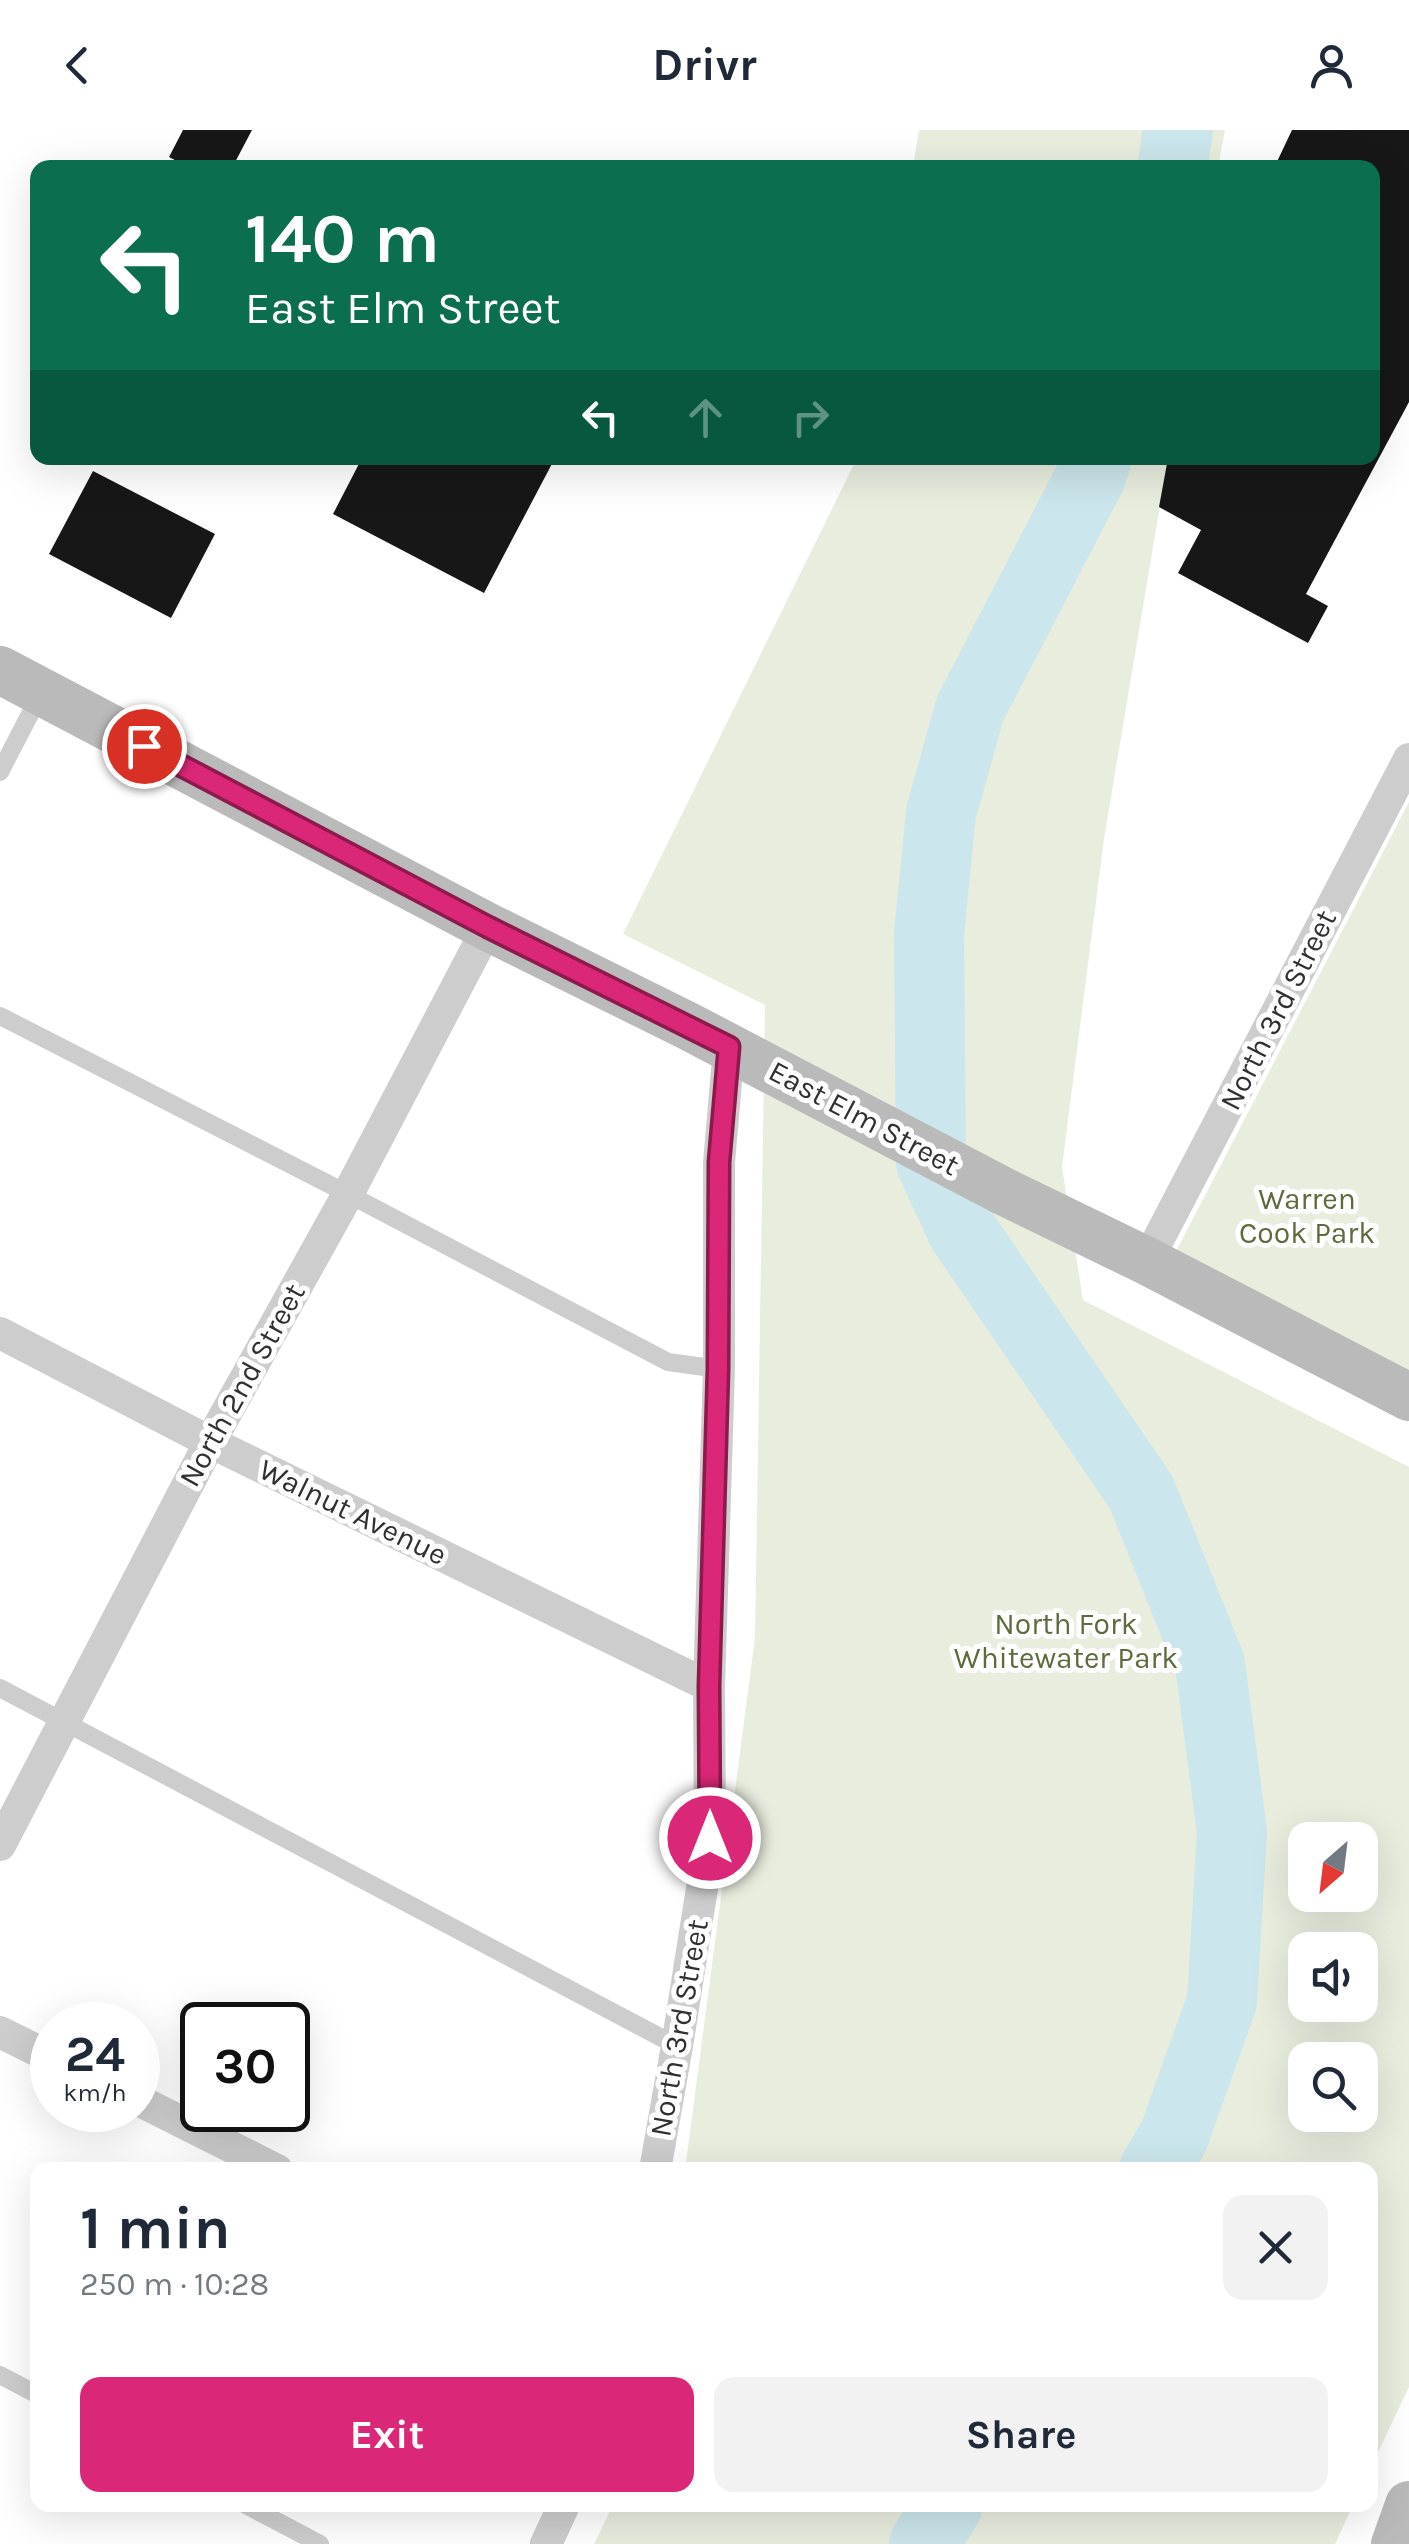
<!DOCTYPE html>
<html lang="en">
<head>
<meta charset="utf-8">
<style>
  body { margin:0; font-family:Karla,sans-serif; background:#f2f2f3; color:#1f2937; height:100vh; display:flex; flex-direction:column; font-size:38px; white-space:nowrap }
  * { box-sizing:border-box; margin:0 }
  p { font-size:32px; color:#747a83 }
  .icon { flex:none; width:55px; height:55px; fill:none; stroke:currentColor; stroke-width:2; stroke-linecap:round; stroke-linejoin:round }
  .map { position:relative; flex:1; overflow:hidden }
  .drawer { position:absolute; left:30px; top:2032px; width:1348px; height:350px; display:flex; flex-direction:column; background:#fff; border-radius:20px; box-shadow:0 10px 40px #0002 }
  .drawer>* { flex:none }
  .hud { position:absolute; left:30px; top:30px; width:1350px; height:305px; border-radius:20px; box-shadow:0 10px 40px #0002; background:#0b6e4f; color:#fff; overflow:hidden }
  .needle { width:65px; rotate:208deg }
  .controls { position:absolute; left:1288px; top:1692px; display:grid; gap:20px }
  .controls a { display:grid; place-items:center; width:90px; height:90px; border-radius:20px; background:#fff; box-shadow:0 10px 40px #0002; font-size:50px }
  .speed { position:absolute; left:30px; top:1872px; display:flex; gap:20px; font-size:50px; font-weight:700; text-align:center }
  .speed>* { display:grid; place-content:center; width:130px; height:130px; border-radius:50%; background:#fff; box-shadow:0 10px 40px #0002; line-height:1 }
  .speed small { font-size:25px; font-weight:400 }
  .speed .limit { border:5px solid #111; border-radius:15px; background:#fff; color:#111 }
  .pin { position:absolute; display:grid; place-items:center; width:85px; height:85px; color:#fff; margin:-42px; border:5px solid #fff; border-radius:50%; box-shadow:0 2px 10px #0007 }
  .me { position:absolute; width:110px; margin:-55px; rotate:0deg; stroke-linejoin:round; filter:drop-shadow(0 0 8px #0008) }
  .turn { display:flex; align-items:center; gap:35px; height:210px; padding:0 50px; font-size:45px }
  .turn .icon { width:130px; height:130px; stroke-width:2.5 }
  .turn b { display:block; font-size:70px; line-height:85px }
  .lanes { display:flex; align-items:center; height:95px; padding:0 50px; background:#0003; justify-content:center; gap:50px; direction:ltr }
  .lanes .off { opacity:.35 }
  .round { display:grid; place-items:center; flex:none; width:105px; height:105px; border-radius:20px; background:#f2f2f3 }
  .head { display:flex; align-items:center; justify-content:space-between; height:170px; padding:0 50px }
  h1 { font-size:60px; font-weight:700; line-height:75px }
  .cta { display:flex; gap:20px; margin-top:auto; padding:20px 50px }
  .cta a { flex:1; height:115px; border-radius:20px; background:#db2777; color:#fff; font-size:40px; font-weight:700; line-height:115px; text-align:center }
  .cta a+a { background:#f2f2f3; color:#1f2937 }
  header { display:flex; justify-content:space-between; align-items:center; height:130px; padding:0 50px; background:#fff; font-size:45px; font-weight:700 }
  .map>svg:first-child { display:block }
  .green { fill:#e9edde; fill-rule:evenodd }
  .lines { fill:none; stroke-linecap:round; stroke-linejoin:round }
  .river { stroke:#cbe6ec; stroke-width:70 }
  .building { fill:#171717 }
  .lane { stroke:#cdcdcd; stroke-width:18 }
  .street { stroke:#cdcdcd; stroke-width:32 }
  .secondary { stroke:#bababa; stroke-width:48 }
  .route-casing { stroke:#8e194d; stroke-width:25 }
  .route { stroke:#db2777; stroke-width:18 }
  .labels { text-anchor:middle; stroke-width:10; stroke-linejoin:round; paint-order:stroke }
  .street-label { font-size:30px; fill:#303030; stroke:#fff }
  .park-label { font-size:30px; fill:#5d6c3d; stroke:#fff }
</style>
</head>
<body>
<header><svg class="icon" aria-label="back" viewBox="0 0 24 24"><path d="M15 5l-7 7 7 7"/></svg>Drivr<svg class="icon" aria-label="person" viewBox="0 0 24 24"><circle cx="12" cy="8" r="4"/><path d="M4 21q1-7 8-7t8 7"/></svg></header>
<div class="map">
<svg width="1409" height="2414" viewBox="0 0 1409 2414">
  <rect width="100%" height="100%" fill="#fff"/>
  <path class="green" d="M919 0H1225L1218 37H913Z
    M857 328H1168L1104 709 1062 1037 1083 1170 1409 1337V2257L1370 2339V2040H685L755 1508 765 875 623 804ZM1305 1710H1360V1765H1305ZM1305 1820H1360V1875H1305ZM1305 1930H1360V1985H1305Z
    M1409 672V1250L1172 1129Z
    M613 2375H1353L1335 2414H594Z"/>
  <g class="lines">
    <path class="river" d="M1172 38 1178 0
      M1097 328 1091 346 970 579 941 683 929 804 931 1033 963 1102 1141 1362 1210 1534 1232 1702 1222 1871 1174 2006 1154 2040
      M924 2414 948 2375"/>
  </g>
  <path class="building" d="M183 0H252L232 38H190L169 27Z
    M1292 0H1409V272L1306 464 1328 476 1308 513 1178 443 1201 400 1159 377 1168 328H1372V38H1274Z
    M362 328H555L484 463 333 384Z
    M93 341 215 404 171 488 49 424Z"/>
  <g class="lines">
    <path class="lane" d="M0 642 41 563
      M0 886 348 1064 668 1232 719 1239
      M0 1558 677 1916
      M0 2245 38 2265
      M246 2375 320 2414"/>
    <path class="street" d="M1147 1131 1409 629
      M0 1203 210 1312 709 1556
      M0 1715 210 1312 348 1064 488 797
      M0 1902 52 1928
      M138 1970 277 2040
      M655 2040 677 1916 710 1708 709 1556 719 1239V1033L729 917
      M546 2414 564 2375"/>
    <path class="secondary" d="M0 540 488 797 688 896 1003 1061 1147 1131 1409 1267
      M1395 2414 1409 2375"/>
  </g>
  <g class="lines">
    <g class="route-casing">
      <path id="route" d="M144 616 488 797 729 917 719 1032 718 1239 709 1556 710 1708"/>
    </g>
    <use href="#route" class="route"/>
  </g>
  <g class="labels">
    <g class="street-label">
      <text transform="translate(1278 880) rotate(-63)" y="10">North 3rd Street</text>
      <text transform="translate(864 988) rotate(28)" y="10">East Elm Street</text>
      <text transform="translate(242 1255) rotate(-61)" y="10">North 2nd Street</text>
      <text transform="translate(353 1382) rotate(26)" y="10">Walnut Avenue</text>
      <text transform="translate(679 1898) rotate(-80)" y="10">North 3rd Street</text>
    </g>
    <g class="park-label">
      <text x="1307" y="1079">Warren<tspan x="1307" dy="34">Cook Park</tspan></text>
      <text x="1066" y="1504">North Fork<tspan x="1066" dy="34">Whitewater Park</tspan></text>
    </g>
  </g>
</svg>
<div class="controls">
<a><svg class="needle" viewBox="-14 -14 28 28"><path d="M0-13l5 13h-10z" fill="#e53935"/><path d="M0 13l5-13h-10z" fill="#747a83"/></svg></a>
<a><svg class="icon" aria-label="sound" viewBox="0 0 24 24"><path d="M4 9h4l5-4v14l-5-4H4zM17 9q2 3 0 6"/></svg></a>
<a><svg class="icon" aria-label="search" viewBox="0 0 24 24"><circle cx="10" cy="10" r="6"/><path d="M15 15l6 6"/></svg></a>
</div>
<div class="speed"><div>24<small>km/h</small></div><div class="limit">30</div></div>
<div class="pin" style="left:144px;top:616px;background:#d93025"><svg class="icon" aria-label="arrive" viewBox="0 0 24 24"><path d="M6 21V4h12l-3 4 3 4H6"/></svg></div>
<svg class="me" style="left:710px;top:1708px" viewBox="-20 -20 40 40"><circle r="17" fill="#db2777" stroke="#fff" stroke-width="3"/><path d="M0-11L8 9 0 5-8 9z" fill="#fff"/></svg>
<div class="hud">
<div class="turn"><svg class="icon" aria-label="left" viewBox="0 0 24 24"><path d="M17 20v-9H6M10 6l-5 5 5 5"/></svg><div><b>140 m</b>East Elm Street</div></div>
<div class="lanes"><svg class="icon" aria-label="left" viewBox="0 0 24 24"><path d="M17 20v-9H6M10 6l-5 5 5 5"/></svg><svg class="icon off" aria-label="ahead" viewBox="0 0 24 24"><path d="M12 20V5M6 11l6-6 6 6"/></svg><svg class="icon off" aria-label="right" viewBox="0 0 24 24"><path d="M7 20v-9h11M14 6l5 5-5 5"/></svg></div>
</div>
<section class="drawer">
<div class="head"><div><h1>1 min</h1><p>250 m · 10:28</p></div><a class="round"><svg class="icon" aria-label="close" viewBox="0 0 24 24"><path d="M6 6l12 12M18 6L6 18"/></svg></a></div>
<div class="cta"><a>Exit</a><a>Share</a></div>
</section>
</div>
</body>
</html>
